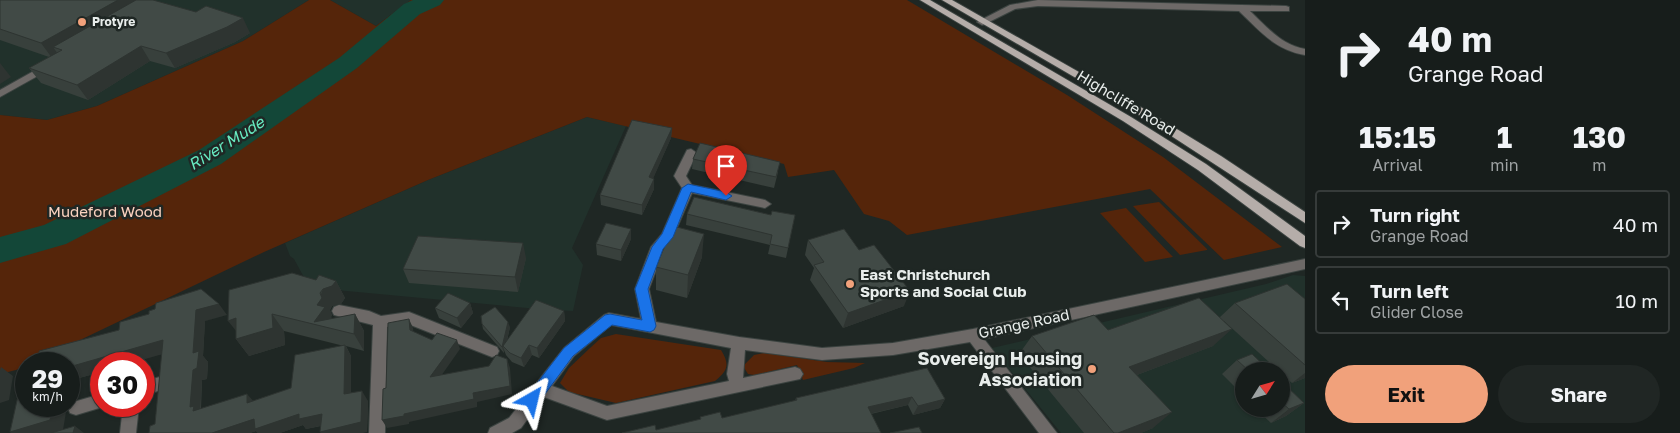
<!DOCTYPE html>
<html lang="en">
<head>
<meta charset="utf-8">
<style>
  body { margin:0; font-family:"Golos Text",sans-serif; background:#202624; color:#f1f3f6; height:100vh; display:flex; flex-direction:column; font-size:19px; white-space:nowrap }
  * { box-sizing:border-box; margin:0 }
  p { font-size:16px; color:#9ea2a3 }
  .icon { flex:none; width:28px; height:28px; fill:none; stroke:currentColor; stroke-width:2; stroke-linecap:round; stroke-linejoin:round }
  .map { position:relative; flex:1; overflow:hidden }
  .panel { display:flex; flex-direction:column; background:#171d1b; width:375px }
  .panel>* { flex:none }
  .banner { background:#171d1b; color:#f1f3f6; overflow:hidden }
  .needle { width:32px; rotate:53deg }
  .controls { position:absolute; left:1235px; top:362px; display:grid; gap:10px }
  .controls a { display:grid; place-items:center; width:55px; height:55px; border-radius:50%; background:#171d1b; box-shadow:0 1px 4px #0004,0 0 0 1px #363b3a; font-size:25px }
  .speed { position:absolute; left:15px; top:352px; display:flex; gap:10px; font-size:25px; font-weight:700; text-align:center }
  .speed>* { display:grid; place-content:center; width:65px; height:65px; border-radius:50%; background:#171d1b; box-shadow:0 1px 4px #0004,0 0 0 1px #363b3a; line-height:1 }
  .speed small { font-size:12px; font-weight:400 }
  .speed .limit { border:8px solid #d22; background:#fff; color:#111 }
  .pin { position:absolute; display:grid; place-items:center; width:42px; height:42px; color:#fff; margin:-51px -21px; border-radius:50% 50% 50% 0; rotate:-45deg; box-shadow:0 0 5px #0007 }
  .pin .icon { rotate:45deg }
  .me { position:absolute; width:55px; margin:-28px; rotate:37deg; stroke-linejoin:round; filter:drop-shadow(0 0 4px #0008) }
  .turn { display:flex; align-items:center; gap:18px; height:105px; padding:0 20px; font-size:22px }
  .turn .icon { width:65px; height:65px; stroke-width:2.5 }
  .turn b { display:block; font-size:35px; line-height:42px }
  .eta { display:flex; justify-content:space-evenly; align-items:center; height:85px; text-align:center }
  .eta b { font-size:30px; font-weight:700; line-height:35px }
  .cta { display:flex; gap:10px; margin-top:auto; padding:10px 20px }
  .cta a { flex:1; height:58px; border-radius:30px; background:#f1a17b; color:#111; font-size:20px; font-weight:700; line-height:58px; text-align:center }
  .cta a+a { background:#202624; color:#f1f3f6 }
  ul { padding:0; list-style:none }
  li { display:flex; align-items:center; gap:15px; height:68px; margin:0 10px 8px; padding:0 10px; border:2px solid #363b3a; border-radius:5px }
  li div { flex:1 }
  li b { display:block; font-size:19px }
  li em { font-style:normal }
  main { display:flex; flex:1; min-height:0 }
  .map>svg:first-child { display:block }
  .built { fill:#21312b; fill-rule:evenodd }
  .green { fill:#55250a }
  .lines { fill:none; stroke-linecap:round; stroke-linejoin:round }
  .river { fill:#134738; fill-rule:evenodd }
  .minor-casing { stroke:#3b4340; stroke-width:2 }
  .primary-casing { stroke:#3b4340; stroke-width:2 }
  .minor { fill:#6d6967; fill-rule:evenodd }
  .primary { fill:#b5ada9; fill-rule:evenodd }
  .wall { fill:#38403c }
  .shaded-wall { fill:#2e3431 }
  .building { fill:#414a46; stroke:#2e3431 }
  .route { fill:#1a73e8; stroke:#114b97 }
  .poi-dot { fill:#f1a17b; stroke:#1f2724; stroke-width:2 }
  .labels { text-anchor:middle; stroke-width:5; stroke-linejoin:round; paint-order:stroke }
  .far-poi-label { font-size:12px; font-weight:bold; fill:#e8edeb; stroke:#1f2724; text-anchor:start }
  .street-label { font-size:15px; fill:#e8edeb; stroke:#1f2724 }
  .park-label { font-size:15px; fill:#fcd3c0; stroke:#1f2724 }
  .poi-label { font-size:15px; font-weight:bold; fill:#e8edeb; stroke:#1f2724; text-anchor:start }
  .water-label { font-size:16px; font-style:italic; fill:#67eac1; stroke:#1f2724 }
  .near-poi-label { font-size:18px; font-weight:bold; fill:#e8edeb; stroke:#1f2724; text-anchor:end }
</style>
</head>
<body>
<main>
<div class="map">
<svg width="1305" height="433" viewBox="0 0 1305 433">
  <rect width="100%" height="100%" fill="#1f2724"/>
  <path class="built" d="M0 0H309L243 41 97 106 47 120 0 115Z
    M330 0H411L376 26Z
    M587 117 626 126 572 248 583 265 573 311 538 309 336 290 306 281 294 259 290 256 285 243 428 180Z
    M1293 275 1305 276V433H1061L992 348 1266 284ZM1244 371H1281V409H1244Z"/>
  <path class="green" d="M309 0H330L376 26 411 0H907L1067 95 1163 157 1282 247 1224 260 1150 189 907 235 889 221 864 214 834 170 788 177 784 164 587 117 428 180 264 252 30 364H26V366L16 370 0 374V115L47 120 97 106 243 41Z
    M1159 202 1207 249V250L1180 255 1133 206Z
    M1126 208 1173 257 1145 262 1100 213Z
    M616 334 721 350C730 365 728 370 715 381L616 403 569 392 560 383 569 368 590 348 601 338Z
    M764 353 827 362 865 363 854 368 803 380 797 365 754 375 748 374 743 366 754 355Z"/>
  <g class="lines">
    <path class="river" d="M413 0H444L440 5 420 14 357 68 221 164 66 244 0 263V237L44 225 199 150 339 58 404 4Z"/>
    <g class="minor-casing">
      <path id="minor" d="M1038 0 1286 6 1289 7V11H1250C1267 27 1281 45 1305 49V55C1275 50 1260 31 1239 11L1038 6 1015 9 985 24 982 25 977 22 1010 5Z
        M48 63 53 66 52 68 0 97V90Z
        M691 149 697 153 686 176 692 185 765 200 771 204 765 208 692 193 673 237 664 249 649 289 656 322 739 337 822 348 893 343 973 329 1305 259V269L984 339 1057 433H1039L970 342 893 355 822 360 745 350 743 378 795 367 800 369 803 374 800 379 607 420 544 397 521 428 512 433H488L490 428 509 418 564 348 604 315 609 313 641 319 635 289 651 247 662 234 682 188 674 176 687 150ZM611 325 731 348 727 374 729 381 607 406 552 386 574 356Z
        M339 305 369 311 381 316 409 312 497 347 499 351 497 355 492 357 408 324 387 327 385 433H369L373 325 334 315 332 311 334 307Z
        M160 377 165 379 168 384 165 389 144 395V381Z
        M101 394V406H106L76 415 70 413 68 408 70 403Z
        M123 406H139L136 433H120Z"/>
    </g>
    <g class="primary-casing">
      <path id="primary" d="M920 0H930L1131 117 1206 164 1305 236V248L1300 246 1198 170 1123 121Z
        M942 0H952L1144 109 1221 156 1305 212V223L1136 113Z"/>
    </g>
    <use href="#minor" class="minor"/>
    <use href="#primary" class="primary"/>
  </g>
  <path class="wall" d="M0 0 250 33 235 42 175 68 150 61 88 100 41 83 29 68 49 57 0 40Z
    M672 128 671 138 653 178 654 189 642 215 601 205 600 195Z
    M693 159 778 172 774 188 692 169Z
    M687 214 795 215 786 258 768 254 770 245 686 225Z
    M631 239 621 261 597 255 596 244Z
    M808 240 904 306 843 328 810 280 814 268 805 255Z
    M702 257 687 298 656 290V267Z
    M526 258 518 292 409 283 403 269Z
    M316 280 336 281 345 298 341 304 332 306 330 310 332 315 331 317 332 319 355 314 364 331V351L346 346 351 356V393L368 401 367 432 321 426 306 429 303 425 280 433H258L256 431 250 433H149L155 424 162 354 101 364V372L72 380 42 364 227 315 205 321 203 356 208 362 207 379 202 380 201 409 253 401 291 388 344 346 284 331 285 345 249 356 236 339Z
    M1305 299V378L1292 383 1281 374V371H1279L1224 321 1213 346 1137 375 1153 428 1141 433H1084L1019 354 1032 336 1108 330 1220 317 1235 303Z
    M470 303 473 313 461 328 439 318 435 308Z
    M564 311 565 321 539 358 532 355 524 367 512 362 506 355 504 350V353L483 329 482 324 510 327 507 341Z
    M1237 360 1270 371H1244V396L1222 374Z
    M927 368 945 399 940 408 913 415 908 405 871 414 656 430 700 420V417L722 418 795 401 796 398Z
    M1281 381 1304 403 1286 416 1271 423 1256 409H1281Z"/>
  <path class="shaded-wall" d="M118 0H148L62 50 53 47 58 54 52 58 41 43Z
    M243 18 250 33 235 42 175 68 166 53Z
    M141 46 150 61 88 100 77 85Z
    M0 63 11 77 0 84Z
    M672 128 671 138 649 188V177Z
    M654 179V189L642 215V205Z
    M631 229V239L621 261V250Z
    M704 234 702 257 687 298 688 275Z
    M523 243 526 258 518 292 515 277Z
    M336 281 345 298 341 304 332 306 330 310 332 315 331 317 335 324 314 322 317 305 323 289Z
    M910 291 904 306 843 328 848 313Z
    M470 303 473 313 461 328 457 318Z
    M219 304 227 315 205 321 203 356 208 362 207 379 202 380 200 413 203 421 190 407 193 353 196 310Z
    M564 311 565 321 539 358 537 348Z
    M272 314 284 331 285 345 249 356 236 339 241 337 228 321 236 318Z
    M355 314 364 331V351L354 334Z
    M409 319 413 328 414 339 410 330Z
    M508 322 510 327 505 348 503 346 504 350V353L502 347Z
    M1232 329 1213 346 1113 384 1129 367Z
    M163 340 173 351 128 364H101V372L72 380 69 399V367Z
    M457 340 460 349 434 386 430 377Z
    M345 345 351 356V404L344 394Z
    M529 345 532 355 524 367 521 358Z
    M507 359 510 368 512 394 477 402V407L409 422V424L387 428 382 420 473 393Z
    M1 367 13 376 9 400 0 403V370Z
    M1305 373V378L1292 383Z
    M362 391 368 401 367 432 363 433H321L320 432Z
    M247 394 256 404 247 403Z
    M912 397 908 405 864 415 868 407Z
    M945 399 940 408 913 415 918 406Z
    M1304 403 1286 416 1271 423 1289 409Z
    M53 406H67L63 430 54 433H11L10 432Z
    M1172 412 1153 428 1141 433H1118Z
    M299 414H322L329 424 306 429 303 425 280 433H258L256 431 250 433H212L254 419Z
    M75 426 84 433H73Z"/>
  <path class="building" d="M0 0H118L41 43 0 29Z
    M136 0H153L196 12 206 6 243 18 227 27 166 53 141 46 77 85 29 68 62 50 53 47Z
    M632 120 672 128 649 177 654 179 642 205 600 195Z
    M700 143 780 162 776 177 693 159Z
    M694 197 771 215 772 211 795 215 788 248 770 244 772 235 687 214Z
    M606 223 631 229 621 250 596 244Z
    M673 226 704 234 688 275 656 267Z
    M844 229 859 250 874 245 910 291 848 313 814 265 824 262 808 240Z
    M418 236 523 243 515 277 403 269Z
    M292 273 316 280 319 275 336 281 332 286 323 289 320 293 322 298 317 305 325 307 314 322 355 314 354 334 272 314 273 328 236 339V318L228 321 229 290Z
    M1287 284 1305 299V365L1235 303Z
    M201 289 219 304 196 310 193 353 199 351 197 368 193 370 190 407 194 406 193 411 247 394V403L291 388 295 355 345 345 344 394 362 391 361 422 320 432 322 414 299 419V414L255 429 254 419 212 433H149L150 426 155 424 163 340 69 367V364H42L39 351 119 330 120 322 149 314V311L155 309 156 303Z
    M448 293 470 303 457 318 435 308Z
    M1199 298 1232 329 1129 367 1172 412 1118 433H1114L1032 336 1094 315 1108 330Z
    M536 300 564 311 537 348 529 345 521 358 510 353 503 346Z
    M495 307 508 322 502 347 482 324 481 316Z
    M409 319 410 330 432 340 437 333 457 340 430 377 489 366 496 355 507 359 510 386 473 393 474 399 404 414V416L382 420 383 389 386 388 388 323Z
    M1252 354 1270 371H1249L1237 360Z
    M927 368 945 399 918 406 912 397 868 407 881 433H622L655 425 656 430 701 419 700 417 720 412 722 418 797 400 796 398Z
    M1281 381 1304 403 1289 409 1281 402Z
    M26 385V406H53L50 420 10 432 20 387Z
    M75 426 73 433H51Z
    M919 427 922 433H890Z"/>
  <path class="route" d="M688 184 726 192 732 196 726 200 691 192 673 237 663 249 648 289 656 326 654 330 650 332 612 325 573 356 537 405 532 407 527 405 525 400 527 396 564 348 605 315 610 314 642 320 635 289 652 247 662 234 682 188Z"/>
  <g class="poi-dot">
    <circle cx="82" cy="22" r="5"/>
    <circle cx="850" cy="284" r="5"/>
    <circle cx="1092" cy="369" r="5"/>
  </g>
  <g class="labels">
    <g class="far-poi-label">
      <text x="92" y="26">Protyre</text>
    </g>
    <g class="street-label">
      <text transform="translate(1126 103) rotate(31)" y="5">Highcliffe Road</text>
      <text transform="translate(1024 324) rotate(-12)" y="5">Grange Road</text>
    </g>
    <g class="park-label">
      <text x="105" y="217">Mudeford Wood</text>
    </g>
    <g class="poi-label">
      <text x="860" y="280">East Christchurch<tspan x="860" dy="17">Sports and Social Club</tspan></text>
    </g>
    <g class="water-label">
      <text transform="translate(226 143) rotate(-32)" y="6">River Mude</text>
    </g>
    <g class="near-poi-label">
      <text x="1082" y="365">Sovereign Housing<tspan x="1082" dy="21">Association</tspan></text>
    </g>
  </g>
</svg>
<div class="controls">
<a><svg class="needle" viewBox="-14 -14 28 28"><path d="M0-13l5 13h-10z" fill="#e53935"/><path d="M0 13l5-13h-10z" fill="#9ea2a3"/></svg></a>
</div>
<div class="speed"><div>29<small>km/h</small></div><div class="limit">30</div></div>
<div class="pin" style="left:726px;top:196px;background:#d93025"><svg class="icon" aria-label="arrive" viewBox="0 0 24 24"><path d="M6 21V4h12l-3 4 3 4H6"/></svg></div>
<svg class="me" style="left:532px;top:400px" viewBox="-20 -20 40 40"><path d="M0-17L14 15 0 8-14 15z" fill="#1a73e8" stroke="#fff" stroke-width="4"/></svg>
</div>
<section class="panel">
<div class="banner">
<div class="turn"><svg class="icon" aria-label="right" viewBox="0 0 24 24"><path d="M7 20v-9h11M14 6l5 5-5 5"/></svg><div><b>40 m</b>Grange Road</div></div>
</div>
<div class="eta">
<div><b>15:15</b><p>Arrival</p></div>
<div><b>1</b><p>min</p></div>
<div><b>130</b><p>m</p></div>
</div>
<ul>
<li><svg class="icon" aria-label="right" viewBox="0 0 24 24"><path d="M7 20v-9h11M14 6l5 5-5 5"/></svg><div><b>Turn right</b><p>Grange Road</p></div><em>40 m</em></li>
<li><svg class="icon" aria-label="left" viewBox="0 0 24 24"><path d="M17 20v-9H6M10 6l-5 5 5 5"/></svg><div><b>Turn left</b><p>Glider Close</p></div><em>10 m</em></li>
</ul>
<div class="cta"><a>Exit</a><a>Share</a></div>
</section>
</main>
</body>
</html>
